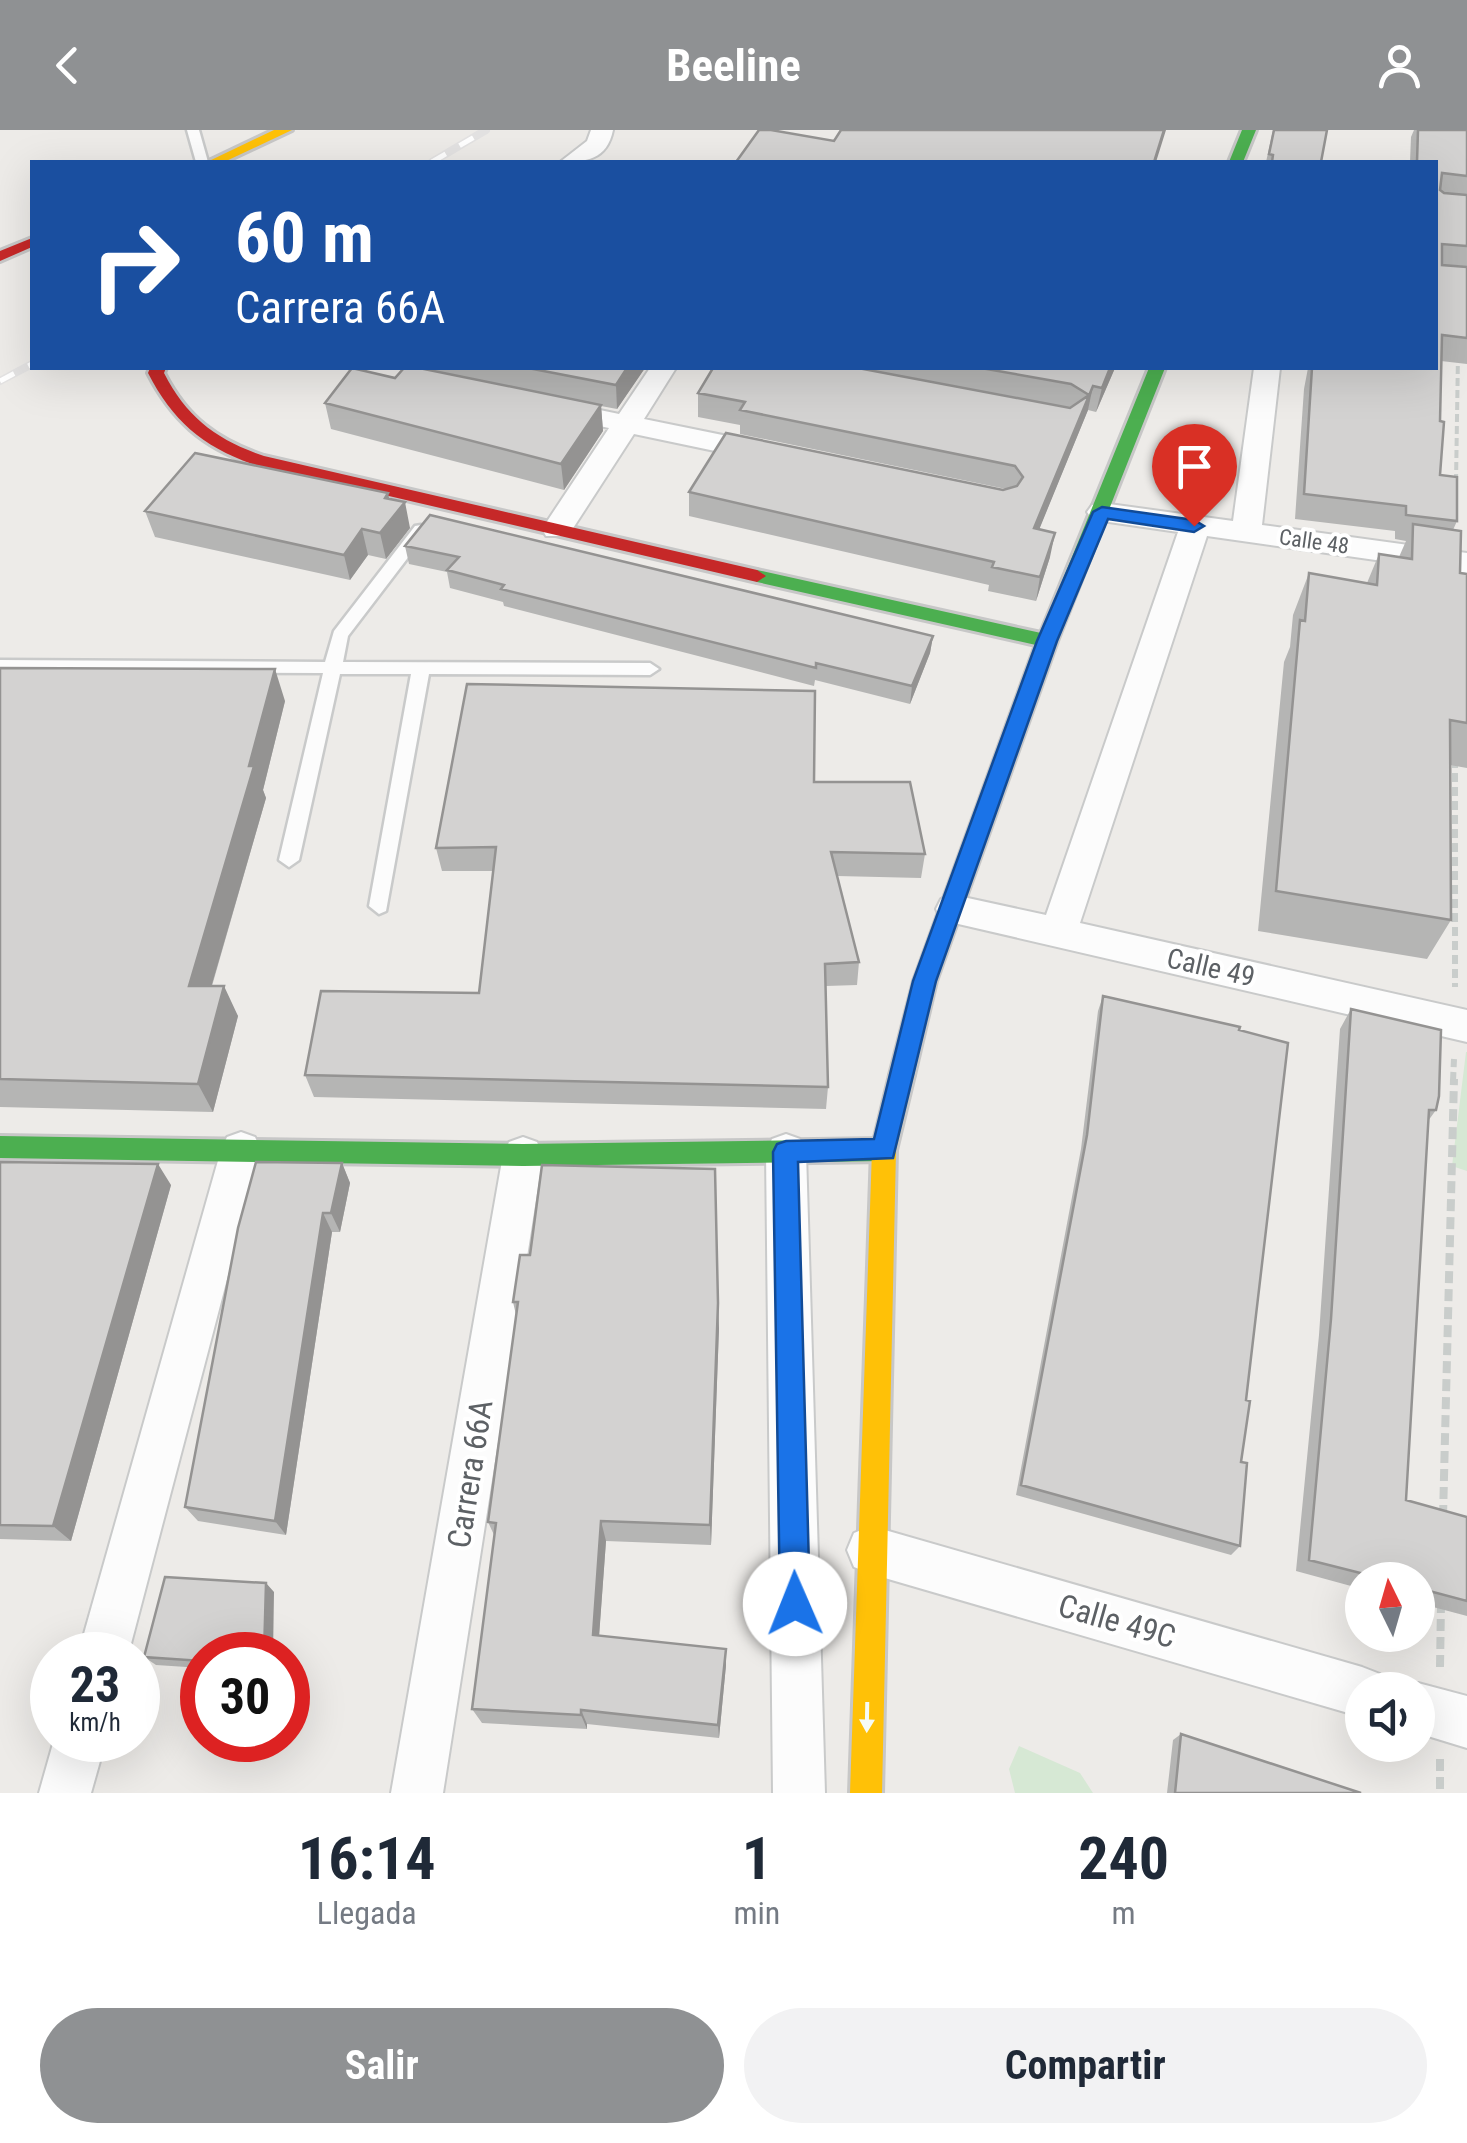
<!DOCTYPE html>
<html lang="es">
<head>
<meta charset="utf-8">
<style>
  body { margin:0; font-family:"Roboto Condensed",sans-serif; background:#f2f2f3; color:#1f2937; height:100vh; display:flex; flex-direction:column; font-size:38px; white-space:nowrap }
  * { box-sizing:border-box; margin:0 }
  p { font-size:32px; color:#747a83 }
  .icon { flex:none; width:55px; height:55px; fill:none; stroke:currentColor; stroke-width:2; stroke-linecap:round; stroke-linejoin:round }
  .map { position:relative; height:1663px; overflow:hidden }
  .drawer { display:flex; flex-direction:column; background:#fff; flex:1 }
  .drawer>* { flex:none }
  .guide { position:absolute; left:30px; top:30px; width:1408px; height:210px; border-radius:0px; box-shadow:0 10px 40px #0002; background:#1a4fa0; color:#fff; overflow:hidden }
  .needle { width:65px; rotate:355deg }
  .controls { position:absolute; left:1345px; top:1432px; display:grid; gap:20px }
  .controls a { display:grid; place-items:center; width:90px; height:90px; border-radius:50%; background:#fff; box-shadow:0 10px 40px #0002; font-size:50px }
  .speed { position:absolute; left:30px; top:1502px; display:flex; gap:20px; font-size:50px; font-weight:700; text-align:center }
  .speed>* { display:grid; place-content:center; width:130px; height:130px; border-radius:50%; background:#fff; box-shadow:0 10px 40px #0002; line-height:1 }
  .speed small { font-size:25px; font-weight:400 }
  .speed .limit { border:15px solid #d22; background:#fff; color:#111 }
  .pin { position:absolute; display:grid; place-items:center; width:85px; height:85px; color:#fff; margin:-102px -42px; border-radius:50% 50% 50% 0; rotate:-45deg; box-shadow:0 0 10px #0007 }
  .pin .icon { rotate:45deg }
  .me { position:absolute; width:110px; margin:-55px; rotate:359deg; stroke-linejoin:round; filter:drop-shadow(0 0 8px #0008) }
  .turn { display:flex; align-items:center; gap:35px; height:210px; padding:0 40px; font-size:45px }
  .turn .icon { width:130px; height:130px; stroke-width:2.5 }
  .turn b { display:block; font-size:70px; line-height:85px }
  .eta { display:flex; justify-content:space-evenly; align-items:center; height:170px; text-align:center }
  .eta b { font-size:60px; font-weight:700; line-height:70px }
  .cta { display:flex; gap:20px; margin-top:auto; padding:20px 40px }
  .cta a { flex:1; height:115px; border-radius:60px; background:#8f9193; color:#fff; font-size:40px; font-weight:700; line-height:115px; text-align:center }
  .cta a+a { background:#f2f2f3; color:#1f2937 }
  header { display:flex; justify-content:space-between; align-items:center; height:130px; padding:0 40px; background:#8f9193; color:#fff; font-size:45px; font-weight:700 }
  .map>svg:first-child { display:block }
  .green { fill:#d6e8d4 }
  .lines { fill:none; stroke-linecap:round; stroke-linejoin:round }
  .lane-casing { stroke:#c9caca; stroke-width:5 }
  .street-casing { stroke:#c9caca; stroke-width:4 }
  .fast-casing { stroke:#c7c7c7; stroke-width:6 }
  .slow-casing { stroke:#c7c7c7; stroke-width:6 }
  .jam-casing { stroke:#c7c7c7; stroke-width:6 }
  .path-far2 { stroke:#c9cdcb; stroke-width:4; stroke-dasharray:8 4; stroke-linecap:butt }
  .path-far1 { stroke:#c9cdcb; stroke-width:6; stroke-dasharray:9 5; stroke-linecap:butt }
  .path { stroke:#c9cdcb; stroke-width:8; stroke-dasharray:12 6; stroke-linecap:butt }
  .lane { fill:#fcfcfc; fill-rule:evenodd }
  .street { fill:#fcfcfc; fill-rule:evenodd }
  .fast { fill:#4caf50; fill-rule:evenodd }
  .slow { fill:#ffc107; fill-rule:evenodd }
  .jam { fill:#c62828; fill-rule:evenodd }
  .rail-casing { stroke:#e3e2e2; stroke-width:8 }
  .rail { stroke:#fff; stroke-width:5; stroke-dasharray:16; stroke-linecap:butt }
  .wall { fill:#b5b5b4 }
  .shaded-wall { fill:#949392 }
  .building { fill:#d3d2d1; stroke:#949392; stroke-width:2.5 }
  .oneway { fill:#f6fbf6 }
  .route { fill:#1a73e8; stroke:#114b97; stroke-width:2.5 }
  .labels { text-anchor:middle; stroke-width:8; stroke-linejoin:round; paint-order:stroke }
  .far-street-label { font-size:22px; fill:#5d6165; stroke:#fff }
  .street-label { font-size:28px; fill:#5d6165; stroke:#fff }
  .near-street-label { font-size:32px; fill:#5d6165; stroke:#fff }
</style>
</head>
<body>
<header><svg class="icon" aria-label="back" viewBox="0 0 24 24"><path d="M15 5l-7 7 7 7"/></svg>Beeline<svg class="icon" aria-label="person" viewBox="0 0 24 24"><circle cx="12" cy="8" r="4"/><path d="M4 21q1-7 8-7t8 7"/></svg></header>
<div class="map">
<svg width="1467" height="1663" viewBox="0 0 1467 1663">
  <rect width="100%" height="100%" fill="#edebe8"/>
  <path class="green" d="M1466 922H1467V1041L1452 1036Z
    M1019 1616 1080 1643 1093 1663H1015L1009 1639Z"/>
  <g class="lines">
    <g class="lane-casing">
      <path id="lane" d="M187 0H199L208 32H196Z
        M421 395 429 400 348 506 343 532 650 533 659 539 650 545 429 544 386 781 379 784 369 776 411 544H340L299 730 289 737 279 730 323 543 0 542V530L325 532 334 501 415 396Z"/>
    </g>
    <g class="street-casing">
      <path id="street" d="M591 0H613C607 30 586 32 560 32L587 11Z
        M650 238H676L644 289 767 314 777 317 781 323 777 329 767 332 634 304 568 406H546L542 399 609 298 542 284 538 278 552 270 619 284Z
        M1254 238H1280L1262 395 1467 423V443L1207 406 1080 793 1467 880V912L954 793 941 789 936 779 941 769 954 765 1046 785 1178 402 1102 391 1092 389 1087 382 1092 375 1102 373 1233 391Z
        M241 1002 255 1007 261 1020 128 1525H78L221 1020 227 1007Z
        M786 1004 800 1009 806 1022 825 1663H773L766 1022 772 1009Z
        M523 1007 537 1012 543 1025 443 1663H391L503 1025 509 1012Z
        M871 1396 1362 1537 1380 1544 1386 1560H1362V1587L871 1444 854 1437 847 1420 854 1403Z
        M1418 1553 1467 1566V1618L1418 1603V1560H1400Z
        M54 1610H106L91 1663H39Z"/>
    </g>
    <g class="fast-casing">
      <path id="fast" d="M1242 0H1256L1243 32H1229Z
        M1149 238H1165L1057 511 936 851 914 945 910 952 902 955 894 952 890 945 914 851 1036 515 757 452 748 446 757 440 1041 503Z
        M0 1006 523 1014 884 1009 893 1012 896 1020 893 1028 884 1031 523 1036 0 1028Z"/>
    </g>
    <g class="slow-casing">
      <path id="slow" d="M274 0H292L224 32H207Z
        M902 935 910 938 914 945 896 1020 882 1663H850L872 1020 890 945 894 938Z"/>
    </g>
    <g class="jam-casing">
      <path id="jam" d="M32 108V117L0 131V121Z
        M150 238H166L164 243C187 288 217 310 264 326L757 440 766 446 757 452 252 334C202 316 172 290 148 243Z"/>
    </g>
    <path class="path-far2" d="M1456 352 1458 224"/>
    <path class="path-far1" d="M1455 629V857
      M1453 951 1454 929"/>
    <path class="path" d="M1443 1387 1454 949
      M1440 1537 1441 1474
      M1440 1629V1663"/>
    <use href="#lane" class="lane"/>
    <use href="#street" class="street"/>
    <use href="#fast" class="fast"/>
    <use href="#slow" class="slow"/>
    <use href="#jam" class="jam"/>
    <g class="rail-casing">
      <path id="rail" d="M432 32 486 0
        M0 251 32 234"/>
    </g>
    <use href="#rail" class="rail"/>
  </g>
  <path class="wall" d="M1273 0H1327L1321 32H1266Z
    M1414 0H1467V234L1441 231 1440 345 1457 391 1453 400 1460 443 1467 444V638L1450 635 1451 790 1427 829 1258 801 1284 532 1290 517 1293 485 1309 443 1367 453 1379 424 1399 427 1406 411 1395 409V401L1295 389 1304 259 1308 238H1435V32H1410L1411 7Z
    M426 238H645L617 279 601 276 603 301 564 360 331 299 325 273 395 248 427 239Z
    M713 238H1115L1096 282 1088 280 1039 399 1050 427 1036 471 988 461 989 455 689 386V362L1006 359 740 304V295L698 287V263Z
    M389 369 410 398 386 429 368 425 350 450 155 407 145 381Z
    M405 416 933 506 930 523 910 574 815 550 814 556 504 476 503 472 450 458 447 442 409 434Z
    M0 538 285 571 263 660 266 668 212 856 238 886 213 982 0 977Z
    M814 652 925 724 921 748 837 746 859 832 857 855 826 856 828 957 826 979 314 967 305 945 479 863 493 741H442L436 718Z
    M1103 866 1246 1270 1241 1332 1240 1416 1231 1425 1016 1365 1081 1019 1098 881Z
    M1351 879 1436 980 1428 991 1406 1370 1467 1387V1486L1418 1473V1450H1362V1459L1296 1441 1319 1205 1340 899Z
    M0 1032 171 1055 71 1411 0 1409Z
    M342 1033 350 1053 340 1102H332L286 1405 198 1391 185 1377Z
    M513 1172 719 1198 711 1415 606 1411 599 1505 726 1535 719 1608 587 1594V1599L482 1593 472 1579 495 1407 488 1392 516 1185Z
    M274 1462 202 1525V1538L156 1535 144 1527Z
    M1181 1604 1361 1663H1167L1173 1610Z"/>
  <path class="shaded-wall" d="M1164 0H1166L1156 32H1154Z
    M627 238H645L617 279 616 255Z
    M1110 238H1115L1096 282 1102 258Z
    M1093 256 1088 280 1030 422 1034 398Z
    M601 275 603 301 564 360 561 334Z
    M388 363 393 387 405 372 410 398 386 429 380 403 385 368Z
    M362 399 368 425 350 450 344 425Z
    M1055 403 1050 427 1036 471 1040 447Z
    M933 506 930 523 910 574 912 556Z
    M275 539 285 571 263 660 266 668 203 885 189 856Z
    M224 856 238 886 213 982 198 954Z
    M342 1033 350 1053 340 1102 331 1083Z
    M158 1034 171 1055 71 1411 53 1396Z
    M323 1083 332 1102 286 1405 275 1391Z
    M718 1173 719 1198 711 1415 710 1395Z
    M601 1391 606 1411 598 1521 593 1505Z
    M266 1453 274 1462 273 1525H264Z
    M726 1519V1535L719 1608 718 1595Z
    M581 1580 587 1594V1599L581 1585Z"/>
  <path class="building" d="M759 0H771L834 11 841 0H1164L1154 32H736Z
    M1274 0H1327L1321 32H1272L1273 25 1269 24Z
    M1418 0H1467V46L1442 43 1440 60 1444 63 1467 65V116L1442 114V135L1467 137V208L1442 205 1440 291 1444 292 1440 345 1457 347V391L1406 385V376L1304 364 1312 238H1435V32H1417Z
    M352 238 395 248 404 238H419L601 275 561 334 325 273Z
    M528 238H627L616 255Z
    M713 238H858L1070 278 1089 265 1071 254 981 238H1110L1102 258 1093 256 1034 398 1055 403 1040 447 992 437 994 432 689 362 726 303 1003 360 1017 356 1023 347 1015 336 740 280 745 272 698 263Z
    M195 323 388 363 385 368 405 372 380 403 362 399 344 425 145 381Z
    M430 385 933 506 912 556 816 533V538L501 459 504 455 447 440 459 427 405 416Z
    M1413 394 1461 401 1460 443 1467 444V593L1450 590 1451 790 1276 761 1300 490 1305 491 1309 443 1377 455 1379 424 1412 429Z
    M0 538 275 539 249 636H254L189 856H224L198 954 0 949Z
    M467 554 815 561 814 652H910L925 724 831 722 859 832 825 834 828 957 305 945 321 861 479 863 496 717 436 718Z
    M1103 866 1240 897 1239 900 1288 913 1246 1270 1250 1271 1241 1332 1247 1333 1240 1416 1021 1355 1087 1005Z
    M1351 879 1441 900 1439 966 1436 980H1429L1406 1370 1467 1387V1471L1418 1458V1450H1388L1309 1430 1331 1189Z
    M0 1032 158 1034 53 1396 0 1395Z
    M256 1032 342 1033 331 1083H323L275 1391 185 1377 238 1098Z
    M542 1035 715 1039 718 1173 710 1395 601 1391 593 1505 726 1519 718 1595 581 1580V1585L472 1579 496 1393 488 1392 518 1172H513L520 1125H530Z
    M165 1447 266 1453 264 1525H202V1531L144 1527Z
    M1181 1604 1361 1663H1175Z"/>
  <defs><path id="oneway-solid" d="M-6-.8H1V-3.2L6.5 0L1 3.2V.8H-6Z" transform="scale(2.5)"/></defs>
  <use class="oneway" href="#oneway-solid" transform="translate(867 1587) rotate(91)"/>
  <path class="route" d="M1102 377 1194 390 1204 396 1194 402 1108 389 1057 511 936 851 893 1028 798 1032 810 1474 805 1485 795 1489 785 1485 780 1474 773 1022 777 1014 786 1011 874 1009 913 851 1037 511 1093 382Z"/>
  <g class="labels">
    <g class="far-street-label">
      <text transform="translate(1314 411) rotate(8)" y="8">Calle 48</text>
    </g>
    <g class="street-label">
      <text transform="translate(1211 837) rotate(13)" y="10">Calle 49</text>
    </g>
    <g class="near-street-label">
      <text transform="translate(470 1344) rotate(-81)" y="11">Carrera 66A</text>
      <text transform="translate(1117 1491) rotate(16)" y="11">Calle 49C</text>
    </g>
  </g>
</svg>
<div class="controls">
<a><svg class="needle" viewBox="-14 -14 28 28"><path d="M0-13l5 13h-10z" fill="#e53935"/><path d="M0 13l5-13h-10z" fill="#747a83"/></svg></a>
<a><svg class="icon" aria-label="sound" viewBox="0 0 24 24"><path d="M4 9h4l5-4v14l-5-4H4zM17 9q2 3 0 6"/></svg></a>
</div>
<div class="speed"><div>23<small>km/h</small></div><div class="limit">30</div></div>
<div class="pin" style="left:1194px;top:396px;background:#d93025"><svg class="icon" aria-label="arrive" viewBox="0 0 24 24"><path d="M6 21V4h12l-3 4 3 4H6"/></svg></div>
<svg class="me" style="left:795px;top:1474px" viewBox="-20 -20 40 40"><circle r="19" fill="#fff"/><path d="M0-13L10 11 0 6-10 11z" fill="#1a73e8"/></svg>
<div class="guide">
<div class="turn"><svg class="icon" aria-label="right" viewBox="0 0 24 24"><path d="M7 20v-9h11M14 6l5 5-5 5"/></svg><div><b>60 m</b>Carrera 66A</div></div>
</div>
</div>
<section class="drawer">
<div class="eta">
<div><b>16:14</b><p>Llegada</p></div>
<div><b>1</b><p>min</p></div>
<div><b>240</b><p>m</p></div>
</div>
<div class="cta"><a>Salir</a><a>Compartir</a></div>
</section>
</body>
</html>
